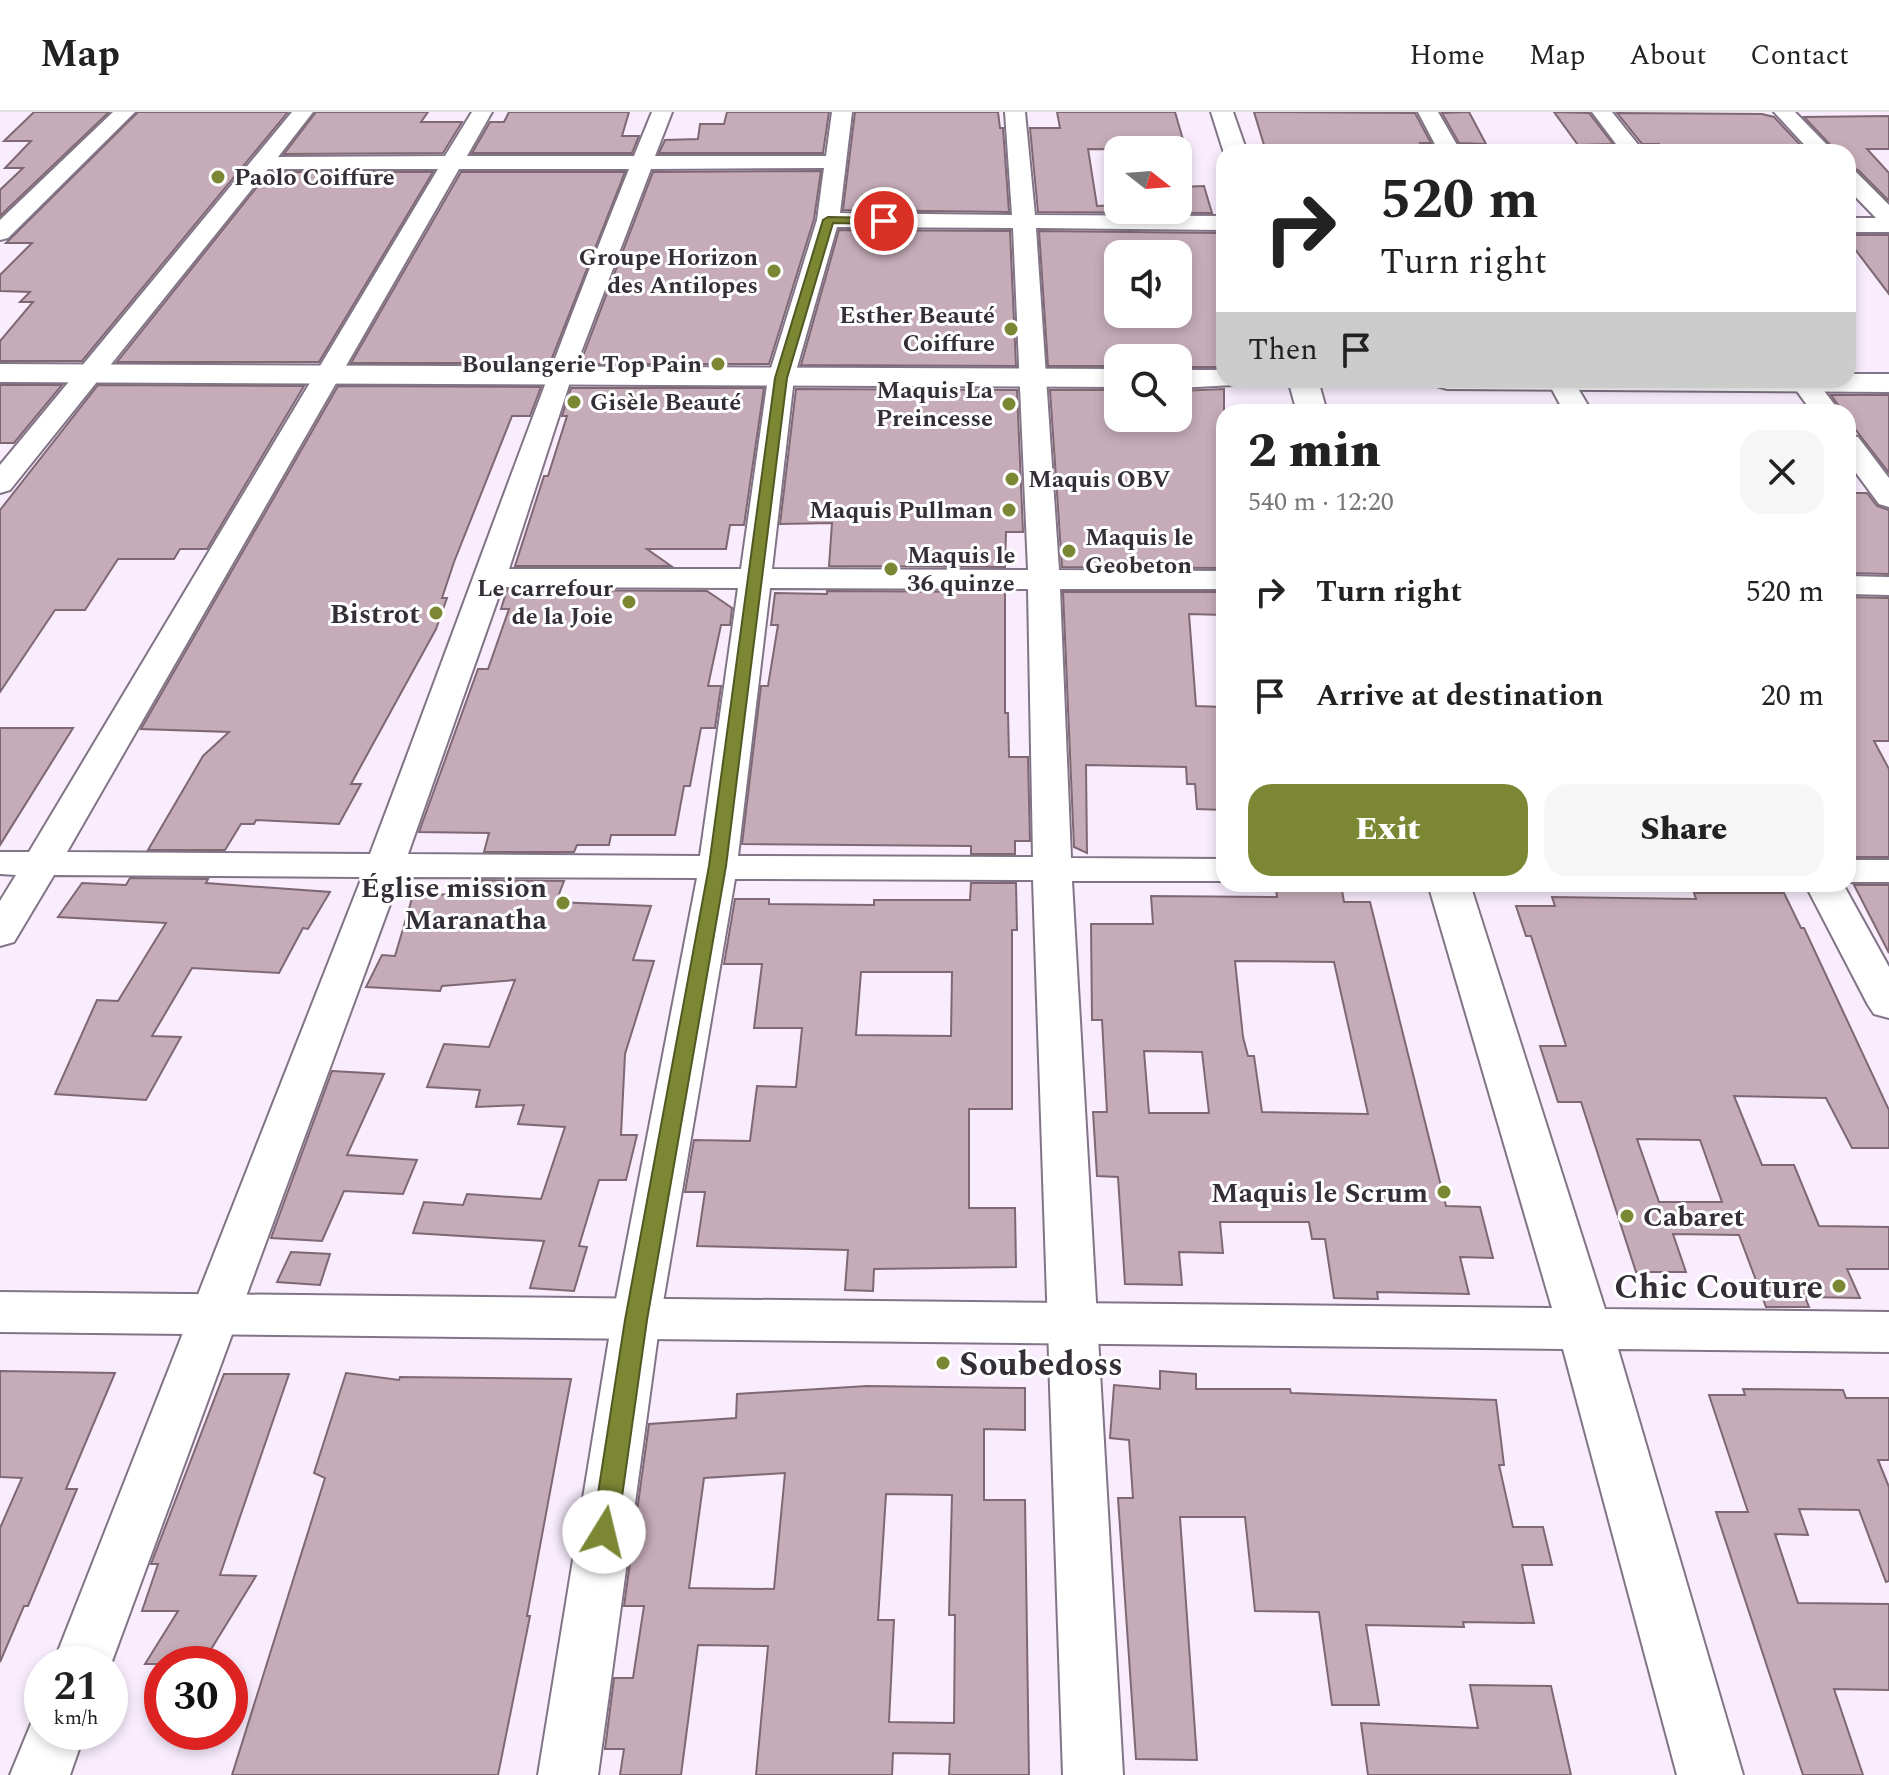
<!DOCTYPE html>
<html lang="en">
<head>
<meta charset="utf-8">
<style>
  body { margin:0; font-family:Spectral,serif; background:#f6f6f6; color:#222; height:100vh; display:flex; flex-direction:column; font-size:30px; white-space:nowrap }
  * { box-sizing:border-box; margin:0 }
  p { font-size:26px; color:#767676 }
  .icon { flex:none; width:44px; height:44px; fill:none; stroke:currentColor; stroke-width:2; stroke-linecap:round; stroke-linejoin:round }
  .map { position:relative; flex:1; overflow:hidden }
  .drawer { position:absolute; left:1216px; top:292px; width:640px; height:488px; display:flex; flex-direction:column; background:#fff; border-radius:24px; box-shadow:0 4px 12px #0003 }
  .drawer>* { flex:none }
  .hud { position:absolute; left:1216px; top:32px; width:640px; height:244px; border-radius:24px; box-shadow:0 4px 12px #0003; background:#fff; color:#222; overflow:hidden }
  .needle { width:52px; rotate:107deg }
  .controls { position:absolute; left:1104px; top:24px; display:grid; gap:16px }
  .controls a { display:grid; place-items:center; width:88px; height:88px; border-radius:16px; background:#fff; box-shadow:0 4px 12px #0003; font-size:40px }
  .speed { position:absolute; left:24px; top:1534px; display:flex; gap:16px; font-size:40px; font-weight:700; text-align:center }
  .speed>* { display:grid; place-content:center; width:104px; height:104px; border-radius:50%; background:#fff; box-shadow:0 4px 12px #0003; line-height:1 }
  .speed small { font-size:20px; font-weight:400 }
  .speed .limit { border:12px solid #d22; background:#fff; color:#111 }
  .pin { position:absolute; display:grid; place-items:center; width:68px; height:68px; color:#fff; margin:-34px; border:4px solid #fff; border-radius:50%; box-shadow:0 2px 8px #0007 }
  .me { position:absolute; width:88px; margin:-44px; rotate:9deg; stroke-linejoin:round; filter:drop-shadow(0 0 6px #0008) }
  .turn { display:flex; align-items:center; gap:28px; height:168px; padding:0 32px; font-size:36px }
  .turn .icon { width:104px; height:104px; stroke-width:2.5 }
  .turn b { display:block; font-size:56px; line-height:68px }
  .then { display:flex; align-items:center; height:76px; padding:0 32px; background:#0003; gap:16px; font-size:30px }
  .round { display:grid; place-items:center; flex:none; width:84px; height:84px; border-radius:24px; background:#f6f6f6 }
  .headline { display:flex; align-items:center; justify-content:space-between; height:136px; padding:0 32px }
  h1 { font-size:48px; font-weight:800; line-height:60px }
  .cta { display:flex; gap:16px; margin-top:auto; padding:16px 32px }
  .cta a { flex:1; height:92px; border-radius:24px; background:#7c8734; color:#fff; font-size:32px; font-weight:800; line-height:92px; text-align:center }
  .cta a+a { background:#f6f6f6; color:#222 }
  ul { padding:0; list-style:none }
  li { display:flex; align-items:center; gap:24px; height:104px; padding:0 32px }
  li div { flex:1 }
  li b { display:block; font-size:30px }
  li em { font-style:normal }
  header { display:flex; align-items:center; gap:48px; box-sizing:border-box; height:112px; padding:0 40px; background:#fff; border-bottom:2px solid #e0e0e0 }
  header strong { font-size:38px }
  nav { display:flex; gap:44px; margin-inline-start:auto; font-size:28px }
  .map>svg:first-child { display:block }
  .building { fill:#c5acb8; stroke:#7f6873; stroke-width:2; fill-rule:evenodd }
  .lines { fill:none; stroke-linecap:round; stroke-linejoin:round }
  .street-casing { stroke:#817486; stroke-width:4 }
  .secondary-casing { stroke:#817486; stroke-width:4 }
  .street { fill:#fff; fill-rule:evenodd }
  .secondary { fill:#fff; fill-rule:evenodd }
  .route { fill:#7c8734; stroke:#515822; stroke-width:2 }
  .poi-dot { fill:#7c8734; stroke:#fff; stroke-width:3 }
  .labels { text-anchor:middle; stroke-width:6; stroke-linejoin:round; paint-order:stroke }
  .far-poi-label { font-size:24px; font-weight:bold; fill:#342e36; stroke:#fff; text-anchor:end }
  .poi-label { font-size:28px; font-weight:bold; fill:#342e36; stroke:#fff; text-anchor:end }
  .near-poi-label { font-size:34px; font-weight:bold; fill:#342e36; stroke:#fff; text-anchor:end }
</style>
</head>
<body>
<header>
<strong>Map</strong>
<nav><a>Home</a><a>Map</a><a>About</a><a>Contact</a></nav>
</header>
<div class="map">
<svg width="1889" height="1663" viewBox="0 0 1889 1663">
  <rect width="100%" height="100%" fill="#f8ecfd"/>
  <path class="building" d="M34 0H109L0 104V78L23 56H5L31 29H4Z
    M138 0H288L82 249H0V229L33 190H20L30 180 0 179V163L32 131H6Z
    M316 0H428L421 10H462L443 41 284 42Z
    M509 0H629L622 24H639L632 41H472L490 10H504Z
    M727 0H829L823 41H659L665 28 698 27 700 12H724Z
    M855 0H998L1000 16H1003L1009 100 843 98Z
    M1057 0H1175L1186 38 1088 37 1097 94 1116 93 1117 98H1178V75L1204 74 1212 101 1038 100 1030 16H1060Z
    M1254 0 1415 1 1431 31H1420L1422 36 1264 33Z
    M1469 0 1486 32 1459 31 1442 1Z
    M1554 0 1589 1 1613 32 1578 33Z
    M1617 1 1762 2 1774 5 1807 40H1667L1659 32H1642Z
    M1889 4V37H1867L1889 61V89L1858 58 1848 55V40H1837L1804 5Z
    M821 59 814 107 769 252H580L653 60Z
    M269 60H433L319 250H117Z
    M461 60H625L550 251H351Z
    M839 118 1010 119 1016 254 801 253Z
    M1039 119 1219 121 1224 137V255H1178V246H1118V254H1048ZM1118 138H1178V180L1184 203H1118Z
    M1848 123H1889V182L1848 128Z
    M0 273H62L14 331H0Z
    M98 273 304 274 207 437H180L174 447H118L85 498H55L0 580V398Z
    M338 274 541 275 530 304H512L454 450 442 486H447L436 517 351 672H361L339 712 256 708 254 712H241L225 738H148L203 644 229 620 141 617Z
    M571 276H764L744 413H730L726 437H647L671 454H515L544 364H548L567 304H562Z
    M796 277 1017 278 1023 420H1006L1005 455 829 454 832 411 780 412Z
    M1224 277V456L1062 455 1050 278H1118V306H1178V279Z
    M1831 283H1889V361L1848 308V300H1843Z
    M1848 381H1867L1877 394 1889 398V462L1848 461Z
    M507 478 707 479 732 496 730 513H721L708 574H721L715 616H701L690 674H684L675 723H611L609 733H577L574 740H484L489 721 419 720 478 557H488L509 497H501Z
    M827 479 1005 480V601H1008L1009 645H1028L1030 729H1015V742H971V734L742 732 761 574H768L778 513H771L775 481 827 482Z
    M1063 480H1224V503L1189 502 1196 594 1224 595V698L1197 697 1195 672H1187L1186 655 1086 653 1087 741 1074 735Z
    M1848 485 1889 486V629H1874L1889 657V745H1848Z
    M0 616H73L0 733Z
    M130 766 208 767 206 771 330 780 308 817 303 816 279 861 192 856 152 924 181 925 146 988 55 982 97 888 118 889 166 811 58 805 82 771 126 773Z
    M475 768 564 769 556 790 651 794 633 848 654 849 625 942 621 1023H637L626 1068H599L579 1134 587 1135 574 1179 530 1176 544 1129 413 1121 424 1090 463 1093 467 1082 541 1087 565 1015 518 1012 524 993 476 995 480 978 427 975 444 932 489 935 515 868 442 874 440 879 366 875 382 843 395 844 413 783 470 782Z
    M971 771H1016L1017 818H1012V997H969V1096H1015L1016 1155 874 1157 873 1179 845 1178 848 1138 697 1134 705 1080H685L694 1028 750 1029 757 974 796 975 802 916H754L762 852H724L735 787H769V792L874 793V788H970ZM861 860H952L951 924 856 923Z
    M1854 773H1889V841Z
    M1276 777 1342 778 1344 790H1370L1446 1094 1480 1095 1493 1146 1460 1145 1469 1182 1377 1180 1378 1187 1334 1186 1325 1127H1312L1309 1110H1220L1223 1141 1179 1140 1182 1173 1125 1172 1118 1065 1097 1064 1093 1000H1107L1102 908H1092L1091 812H1153L1151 784 1277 785ZM1235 849 1334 850 1368 1002 1262 1000 1254 944H1248L1243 925ZM1144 939 1202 940 1209 1001H1149Z
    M1694 781H1784L1801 816H1804L1889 998V1036H1852L1826 986 1734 984 1762 1053H1794L1819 1114 1889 1115V1157H1847L1860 1186 1805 1185 1809 1195H1766L1739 1123 1673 1122 1686 1160H1636L1581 990H1558L1540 934H1566L1531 824H1526L1516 794H1555L1552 785 1696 787ZM1637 1027 1700 1028 1722 1090H1659Z
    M332 959 384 962 347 1043 417 1048 403 1082 344 1079 322 1129 271 1126Z
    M291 1140 330 1142 320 1173 277 1170Z
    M0 1259 115 1261 66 1377H77L28 1494H24L0 1550V1416L22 1366 0 1365Z
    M1160 1259 1196 1262V1277H1290L1291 1281 1496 1288 1504 1353H1499L1513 1415H1543L1552 1453H1522L1534 1511 1463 1510 1464 1515 1366 1513 1379 1593H1332L1319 1500 1255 1499 1245 1405H1180L1197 1648 1136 1647 1118 1386H1133L1129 1328 1110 1326 1114 1273 1160 1277Z
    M346 1261 399 1268 400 1265 571 1267 527 1504H530L498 1663H232L325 1366 314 1361Z
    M224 1262H289L220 1463 256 1464 202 1552H145L178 1499H142L158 1452H151Z
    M867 1274 1025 1276V1318L984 1317V1388H1025L1029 1663H949L950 1642 893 1641 892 1663H756L768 1534 698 1533 681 1663H620L624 1637H605L614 1566H633L644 1494H624L649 1312 736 1306 737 1282ZM785 1361 774 1477 689 1476 704 1366ZM886 1382 952 1383 949 1503H955L954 1611 889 1610 894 1508H878Z
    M1743 1277 1843 1278 1846 1286H1889V1348H1878L1889 1375V1469L1886 1470 1859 1398 1799 1397 1808 1423 1775 1422 1798 1491 1889 1492V1578L1834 1577 1863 1663H1803L1716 1400H1748L1709 1283H1745Z
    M1470 1573 1551 1574 1571 1663H1368L1361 1611 1478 1616Z"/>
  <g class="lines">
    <g class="street-casing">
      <path id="street" d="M113 0H135L8 126 0 128V108Z
        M292 0H313L278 45 445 44 472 0H492L467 44H634L652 0H672L655 44H826L832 0H852L840 101 1012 103 1005 0H1025L1035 103 1224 104V118L1036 116 1059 458 1224 459V477H1060L1071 746 1224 747V769H1072L1123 1663H1063L1033 768 735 767 660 1208 598 1663H538L612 1208 697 766 400 765 111 1552H53L362 765 54 763 14 830 0 834V789L16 763 0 762V740H29L438 57H268L10 378 0 381V353ZM824 56 817 108 768 266 741 457H509L572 264 651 57ZM459 57H629C538 283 457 513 370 742L67 740ZM837 115 1013 116 1028 458 772 457 794 266ZM502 475 738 476 700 744 408 742ZM770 476 1028 477 1033 745 738 744Z
        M1418 0H1438L1461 40H1439Z
        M1592 0H1612L1644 40H1622Z
        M1774 0H1795L1834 40H1811Z
        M1848 58 1856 60 1889 93V120H1848V106H1876L1848 77Z
        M1547 268H1573L1592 300H1564Z
        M1789 268H1816L1840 300H1812Z
        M1848 323 1858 325 1889 366V395L1879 392 1848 350Z
        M1848 464 1889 465V483L1848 482Z
        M1848 748H1889V770H1848Z
        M1805 772H1843L1889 855V906L1874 902 1868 893Z
        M42 1599V1620H85L70 1663H10L35 1602Z"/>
    </g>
    <g class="secondary-casing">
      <path id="secondary" d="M1211 0H1233L1247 40 1224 41Z
        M0 252 1118 257V275L0 270Z
        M1178 258H1224V268H1238L1234 273 1178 276Z
        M1848 262H1889V280L1447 277 1437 274 1432 268H1848Z
        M1288 268H1318L1327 300H1297Z
        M1428 772H1470L1605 1197 1889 1200V1240L1618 1237 1743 1663H1677L1563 1237 0 1220V1180L1552 1196Z"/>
    </g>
    <use href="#street" class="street"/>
    <use href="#secondary" class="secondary"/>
  </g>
  <path class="route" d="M828 105 884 106 890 109 884 112 833 111 787 266 726 754 647 1208 617 1420 613 1427 604 1430 596 1427 592 1420 625 1208 709 754 775 266 823 108Z"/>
  <g class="poi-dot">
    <circle cx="218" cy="65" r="8"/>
    <circle cx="774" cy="159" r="8"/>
    <circle cx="1011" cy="217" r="8"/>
    <circle cx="718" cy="252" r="8"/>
    <circle cx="574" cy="290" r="8"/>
    <circle cx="1009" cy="292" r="8"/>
    <circle cx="1012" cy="367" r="8"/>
    <circle cx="1009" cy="398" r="8"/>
    <circle cx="1069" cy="439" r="8"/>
    <circle cx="891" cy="457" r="8"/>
    <circle cx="629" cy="490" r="8"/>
    <circle cx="436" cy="501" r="8"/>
    <circle cx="563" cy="791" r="8"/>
    <circle cx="1444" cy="1080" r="8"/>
    <circle cx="1627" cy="1104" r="8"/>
    <circle cx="1839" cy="1174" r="8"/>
    <circle cx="943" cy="1251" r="8"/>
  </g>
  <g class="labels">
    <g class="far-poi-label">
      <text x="234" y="73" text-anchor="start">Paolo Coiffure</text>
      <text x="758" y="153">Groupe Horizon<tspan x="758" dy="28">des Antilopes</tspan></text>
      <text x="995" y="211">Esther Beauté<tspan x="995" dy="28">Coiffure</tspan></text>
      <text x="702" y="260">Boulangerie Top Pain</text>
      <text x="993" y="286">Maquis La<tspan x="993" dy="28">Preincesse</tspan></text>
      <text x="590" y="298" text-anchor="start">Gisèle Beauté</text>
      <text x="1028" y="375" text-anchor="start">Maquis OBV</text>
      <text x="993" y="406">Maquis Pullman</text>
      <text x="1085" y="433" text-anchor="start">Maquis le<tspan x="1085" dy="28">Geobeton</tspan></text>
      <text x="907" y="451" text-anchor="start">Maquis le<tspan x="907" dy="28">36 quinze</tspan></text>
      <text x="613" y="484">Le carrefour<tspan x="613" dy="28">de la Joie</tspan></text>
    </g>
    <g class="poi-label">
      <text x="420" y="511">Bistrot</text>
      <text x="547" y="785">Église mission<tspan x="547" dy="32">Maranatha</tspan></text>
      <text x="1428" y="1090">Maquis le Scrum</text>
      <text x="1643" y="1114" text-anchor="start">Cabaret</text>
    </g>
    <g class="near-poi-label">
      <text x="1823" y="1186">Chic Couture</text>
      <text x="959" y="1263" text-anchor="start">Soubedoss</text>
    </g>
  </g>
</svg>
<div class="controls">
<a><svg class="needle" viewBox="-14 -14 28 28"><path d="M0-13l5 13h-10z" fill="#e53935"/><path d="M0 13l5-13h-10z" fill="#767676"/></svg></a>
<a><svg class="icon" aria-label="sound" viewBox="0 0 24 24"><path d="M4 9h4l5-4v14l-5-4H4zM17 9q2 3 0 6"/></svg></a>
<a><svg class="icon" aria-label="search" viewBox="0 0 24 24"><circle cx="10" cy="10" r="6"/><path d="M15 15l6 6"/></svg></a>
</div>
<div class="speed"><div>21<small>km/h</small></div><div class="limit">30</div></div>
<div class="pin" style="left:884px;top:109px;background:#d93025"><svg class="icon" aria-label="arrive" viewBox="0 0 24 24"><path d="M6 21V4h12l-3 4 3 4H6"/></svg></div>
<svg class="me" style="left:604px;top:1420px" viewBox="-20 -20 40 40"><circle r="19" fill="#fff"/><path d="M0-13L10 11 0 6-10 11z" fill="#7c8734"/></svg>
<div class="hud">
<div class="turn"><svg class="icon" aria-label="right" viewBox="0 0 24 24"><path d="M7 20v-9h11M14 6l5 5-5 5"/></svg><div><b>520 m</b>Turn right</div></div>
<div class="then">Then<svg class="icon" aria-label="arrive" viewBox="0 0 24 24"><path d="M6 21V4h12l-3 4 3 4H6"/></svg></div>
</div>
<section class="drawer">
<div class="headline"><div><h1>2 min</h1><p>540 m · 12:20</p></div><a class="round"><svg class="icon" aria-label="close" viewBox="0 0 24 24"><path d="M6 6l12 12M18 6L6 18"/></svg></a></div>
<ul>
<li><svg class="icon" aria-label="right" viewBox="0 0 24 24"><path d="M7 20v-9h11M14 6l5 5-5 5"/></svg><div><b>Turn right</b></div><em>520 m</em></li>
<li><svg class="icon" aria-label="arrive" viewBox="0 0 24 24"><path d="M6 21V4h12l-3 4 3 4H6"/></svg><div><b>Arrive at destination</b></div><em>20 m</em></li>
</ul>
<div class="cta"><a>Exit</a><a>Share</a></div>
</section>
</div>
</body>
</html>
